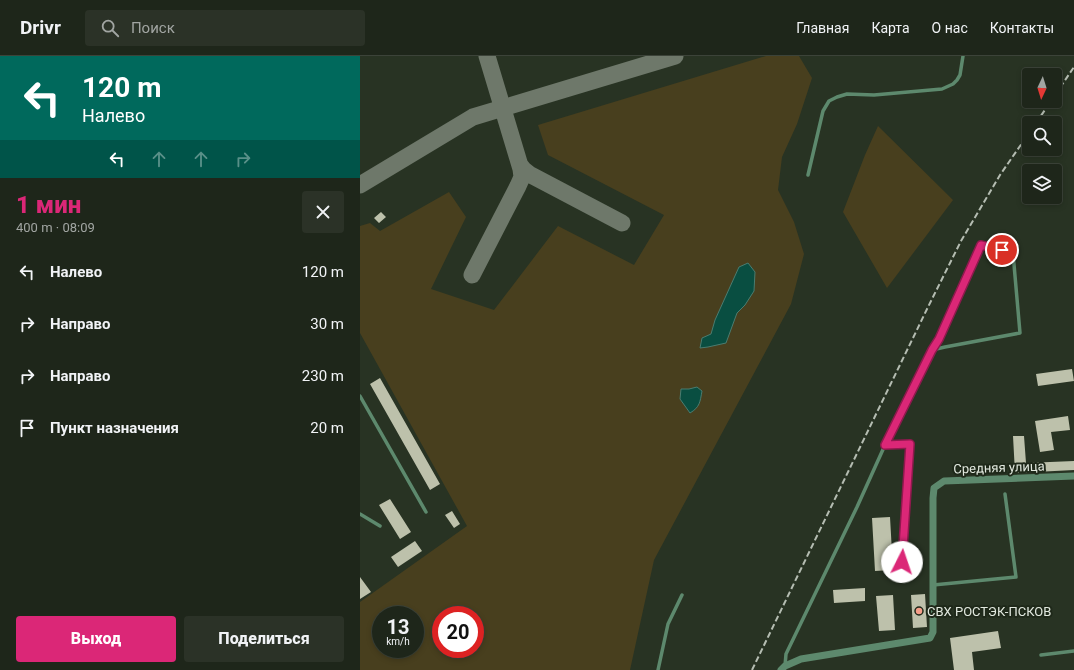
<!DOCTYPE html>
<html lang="ru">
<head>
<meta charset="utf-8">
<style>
  body { margin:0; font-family:Roboto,sans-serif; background:#2b3227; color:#f1f3f6; height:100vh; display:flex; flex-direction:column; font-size:15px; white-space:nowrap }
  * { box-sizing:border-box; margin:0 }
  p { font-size:13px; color:#a1a5a2 }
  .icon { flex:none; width:22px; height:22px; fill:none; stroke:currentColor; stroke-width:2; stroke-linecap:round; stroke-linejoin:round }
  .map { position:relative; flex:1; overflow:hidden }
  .details { display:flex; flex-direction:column; background:#1e261a; width:360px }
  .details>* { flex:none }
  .hud { background:#00695c; color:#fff; overflow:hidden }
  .needle { width:26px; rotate:184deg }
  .controls { position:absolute; left:662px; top:12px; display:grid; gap:8px }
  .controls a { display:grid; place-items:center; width:40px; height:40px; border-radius:4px; background:#1e261a; box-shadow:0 2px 6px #0003,0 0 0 1px #3c4339; font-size:20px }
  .speed { position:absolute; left:12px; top:550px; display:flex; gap:8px; font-size:20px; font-weight:700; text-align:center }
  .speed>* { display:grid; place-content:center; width:52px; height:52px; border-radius:50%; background:#1e261a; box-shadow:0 2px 6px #0003,0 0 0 1px #3c4339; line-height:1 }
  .speed small { font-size:10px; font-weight:400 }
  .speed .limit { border:6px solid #d22; background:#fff; color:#111 }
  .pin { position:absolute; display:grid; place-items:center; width:34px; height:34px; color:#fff; margin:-17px; border:2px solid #fff; border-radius:50%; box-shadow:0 1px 4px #0007 }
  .me { position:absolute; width:44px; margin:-22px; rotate:4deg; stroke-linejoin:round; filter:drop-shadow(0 0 3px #0008) }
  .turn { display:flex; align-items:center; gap:14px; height:84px; padding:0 16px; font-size:18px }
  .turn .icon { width:52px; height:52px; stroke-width:2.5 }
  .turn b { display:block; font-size:28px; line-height:34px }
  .lanes { display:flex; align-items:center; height:38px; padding:0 16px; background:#0003; justify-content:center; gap:20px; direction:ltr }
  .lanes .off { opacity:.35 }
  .round { display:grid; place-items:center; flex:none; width:42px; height:42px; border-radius:4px; background:#2b3227 }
  .summary { display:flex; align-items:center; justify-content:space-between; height:68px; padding:0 16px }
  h1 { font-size:24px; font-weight:800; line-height:30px; color:#db2777 }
  .button { display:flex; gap:8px; margin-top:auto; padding:8px 16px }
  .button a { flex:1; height:46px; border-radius:4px; background:#db2777; color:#fff; font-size:16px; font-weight:800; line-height:46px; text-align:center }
  .button a+a { background:#2b3227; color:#f1f3f6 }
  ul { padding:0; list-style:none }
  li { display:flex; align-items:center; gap:12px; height:52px; padding:0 16px }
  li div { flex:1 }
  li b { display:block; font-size:15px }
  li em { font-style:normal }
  header { display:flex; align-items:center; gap:24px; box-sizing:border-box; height:56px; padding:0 20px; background:#1e261a; border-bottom:1px solid #3c4339 }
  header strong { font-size:19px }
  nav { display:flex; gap:22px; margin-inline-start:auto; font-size:14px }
  .search { width:280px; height:36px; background:#2b3227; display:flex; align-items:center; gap:10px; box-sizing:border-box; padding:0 14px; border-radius:4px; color:#a1a5a2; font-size:15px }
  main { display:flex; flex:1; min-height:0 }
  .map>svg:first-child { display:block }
  .green { fill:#483f1e; fill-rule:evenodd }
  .water { fill:#094e41; stroke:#4a7c70 }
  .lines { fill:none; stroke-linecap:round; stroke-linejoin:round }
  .taxiway { stroke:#6e786a; stroke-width:17 }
  .building { fill:#bdc1ab }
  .lane { stroke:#5d896d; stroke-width:3.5 }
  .street { stroke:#5d896d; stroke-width:7 }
  .rail { stroke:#b5bdb2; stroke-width:2; stroke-dasharray:6 3; stroke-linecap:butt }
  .route-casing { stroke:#8e194d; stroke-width:10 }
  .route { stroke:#db2777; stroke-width:7 }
  .poi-dot { fill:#f49e89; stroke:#1f291a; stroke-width:1.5 }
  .labels { text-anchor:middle; stroke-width:4; stroke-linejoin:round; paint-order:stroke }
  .street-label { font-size:13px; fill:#e2e9df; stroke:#1f291a }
  .poi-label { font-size:13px; fill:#e2e9df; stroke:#1f291a; text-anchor:start }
</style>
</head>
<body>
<header>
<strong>Drivr</strong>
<div class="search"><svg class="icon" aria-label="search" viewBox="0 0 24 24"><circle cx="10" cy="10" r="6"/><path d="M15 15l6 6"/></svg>Поиск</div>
<nav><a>Главная</a><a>Карта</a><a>О нас</a><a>Контакты</a></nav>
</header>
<main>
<section class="details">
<div class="hud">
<div class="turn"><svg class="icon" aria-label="left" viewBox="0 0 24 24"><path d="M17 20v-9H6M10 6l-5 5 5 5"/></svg><div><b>120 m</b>Налево</div></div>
<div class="lanes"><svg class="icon" aria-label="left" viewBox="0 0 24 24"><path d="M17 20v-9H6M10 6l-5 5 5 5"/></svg><svg class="icon off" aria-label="ahead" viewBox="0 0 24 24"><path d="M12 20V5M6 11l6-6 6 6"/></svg><svg class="icon off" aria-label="ahead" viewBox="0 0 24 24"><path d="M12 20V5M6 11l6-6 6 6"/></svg><svg class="icon off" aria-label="right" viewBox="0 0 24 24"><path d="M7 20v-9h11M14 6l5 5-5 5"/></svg></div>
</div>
<div class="summary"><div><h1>1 мин</h1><p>400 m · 08:09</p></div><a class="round"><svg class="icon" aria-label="close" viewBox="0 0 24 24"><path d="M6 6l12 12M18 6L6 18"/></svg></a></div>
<ul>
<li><svg class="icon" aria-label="left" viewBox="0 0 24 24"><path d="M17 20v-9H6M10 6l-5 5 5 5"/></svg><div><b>Налево</b></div><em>120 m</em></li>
<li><svg class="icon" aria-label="right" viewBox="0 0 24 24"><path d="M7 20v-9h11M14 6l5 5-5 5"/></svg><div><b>Направо</b></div><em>30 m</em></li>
<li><svg class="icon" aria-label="right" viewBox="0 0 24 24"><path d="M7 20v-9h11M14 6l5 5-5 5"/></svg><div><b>Направо</b></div><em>230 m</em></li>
<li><svg class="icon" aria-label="arrive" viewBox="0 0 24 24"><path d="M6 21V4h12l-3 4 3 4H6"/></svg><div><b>Пункт назначения</b></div><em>20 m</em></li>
</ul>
<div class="button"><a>Выход</a><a>Поделиться</a></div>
</section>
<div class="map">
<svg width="714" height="614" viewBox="0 0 714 614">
  <rect width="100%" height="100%" fill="#283323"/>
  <path class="green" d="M406 0H439L452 22 437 68 422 101 418 134 434 166 444 198 431 248 294 504 270 614H0V546L107 470 0 277V170L10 167 20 175 89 136 106 161 71 233 134 254 198 170 274 209 304 159 188 99 178 69ZM21 559H55V593H21ZM81 559H115V593H81Z
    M518 70 593 144 527 232 483 156 505 99Z"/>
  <path class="water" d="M388 207 395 216 394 235 385 249 377 257 366 287 348 291 340 292 342 282 351 278 355 264 379 211Z
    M337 331 342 335C340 346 340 351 330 357L320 343 321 333H329Z"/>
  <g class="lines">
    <path class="taxiway" d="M160 109 164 114 169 118 262 167
      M0 129 113 61 315 0
      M112 219 158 130 162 121 161 113 127 0"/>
  </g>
  <path class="building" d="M21 156 26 161 19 167 14 162Z
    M712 313 714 325 678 330 676 318Z
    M20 322 80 428 70 434 10 328Z
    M708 360 710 374 691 376 694 394 680 396 675 365Z
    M653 380H664L666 407 714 405V414L655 417Z
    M30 443 51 476 40 483 19 449Z
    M92 455 100 468 94 472 85 459Z
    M530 461 533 514 515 515 512 462Z
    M55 485 62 495 38 511 31 501Z
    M0 521 11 536 0 543Z
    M505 532V545L474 547 473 534Z
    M565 538 567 571 553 572 551 539Z
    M533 539 535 574 519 575 516 540Z
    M638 575 641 592 612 596 614 614H594L590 582Z"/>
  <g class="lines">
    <path class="lane" d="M448 119 463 55 469 45 477 41 487 38 514 39 582 33 593 28 597 24 600 19 603 0
      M0 340 66 456
      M525 389 572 294 579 283 621 189 653 197 660 277 585 291 572 294
      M0 458 20 470
      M573 529 656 521 645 438
      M681 599 714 595
      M425 610 426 598 497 451 525 389 550 388 542 506
      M298 614 308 568 322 539"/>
    <path class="street" d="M421 614 425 610 441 603 570 582 573 576V442L574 432 584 425 714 420"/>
    <path class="rail" d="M695 39 714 11
      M676 67 691 45
      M392 614 568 251 601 185 640 119 669 77"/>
  </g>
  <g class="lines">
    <g class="route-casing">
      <path id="route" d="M542 506 550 388 525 389 572 294 579 283 621 189 642 194"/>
    </g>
    <use href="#route" class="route"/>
  </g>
  <circle class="poi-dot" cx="559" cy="555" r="4"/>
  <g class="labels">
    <g class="street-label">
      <text transform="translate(639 411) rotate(-2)" y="5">Средняя улица</text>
    </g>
    <g class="poi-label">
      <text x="567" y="560">СВХ РОСТЭК-ПСКОВ</text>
    </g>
  </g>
</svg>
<div class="controls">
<a><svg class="needle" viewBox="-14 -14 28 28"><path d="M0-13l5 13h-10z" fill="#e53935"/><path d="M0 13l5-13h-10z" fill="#a1a5a2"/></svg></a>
<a><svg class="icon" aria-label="search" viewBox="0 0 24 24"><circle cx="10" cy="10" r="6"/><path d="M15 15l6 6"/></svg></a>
<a><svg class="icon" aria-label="layers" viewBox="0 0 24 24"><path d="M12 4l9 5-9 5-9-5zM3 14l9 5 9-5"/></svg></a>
</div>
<div class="speed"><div>13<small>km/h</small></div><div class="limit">20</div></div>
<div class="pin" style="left:642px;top:194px;background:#d93025"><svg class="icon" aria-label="arrive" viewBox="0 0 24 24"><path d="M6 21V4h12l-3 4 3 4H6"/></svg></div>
<svg class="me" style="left:542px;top:506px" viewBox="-20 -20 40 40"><circle r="19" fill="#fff"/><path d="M0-13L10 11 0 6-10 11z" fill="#db2777"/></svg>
</div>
</main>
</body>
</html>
